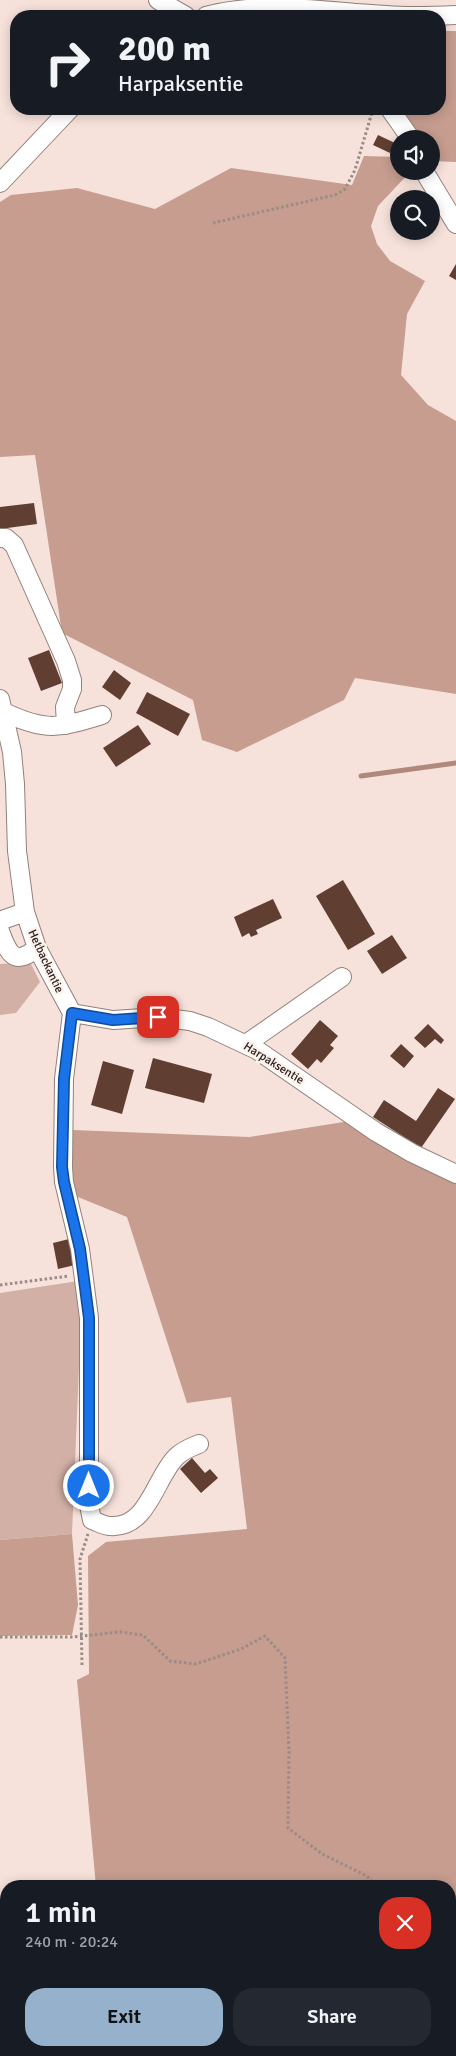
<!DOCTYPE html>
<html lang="en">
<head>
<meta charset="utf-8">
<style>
  body { margin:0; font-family:Signika,sans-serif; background:#242831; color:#f1f3f6; height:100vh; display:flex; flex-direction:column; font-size:19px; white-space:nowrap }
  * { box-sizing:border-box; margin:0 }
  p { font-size:16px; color:#9ea1a6 }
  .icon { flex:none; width:28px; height:28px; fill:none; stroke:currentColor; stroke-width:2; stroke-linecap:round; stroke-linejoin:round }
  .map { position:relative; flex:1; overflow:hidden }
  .details { position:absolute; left:0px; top:1880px; width:456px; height:176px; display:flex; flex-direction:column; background:#171b24; border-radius:20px 20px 0 0; box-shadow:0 2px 12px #0003 }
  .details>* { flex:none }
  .banner { position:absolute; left:10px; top:10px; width:436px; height:105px; border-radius:20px; box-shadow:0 2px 12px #0003; background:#171b24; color:#f1f3f6; overflow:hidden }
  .controls { position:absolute; left:390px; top:130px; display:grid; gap:10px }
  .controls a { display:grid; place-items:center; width:50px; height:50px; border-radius:50%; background:#171b24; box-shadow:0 2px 12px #0003; font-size:25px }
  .pin { position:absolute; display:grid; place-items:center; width:42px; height:42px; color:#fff; margin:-21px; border-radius:10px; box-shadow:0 2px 8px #0006 }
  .me { position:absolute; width:55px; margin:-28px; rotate:0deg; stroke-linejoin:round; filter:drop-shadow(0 0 4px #0008) }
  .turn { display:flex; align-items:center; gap:18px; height:105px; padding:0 25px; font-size:22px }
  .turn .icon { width:65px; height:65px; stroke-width:2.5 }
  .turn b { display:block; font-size:35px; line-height:42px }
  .round { display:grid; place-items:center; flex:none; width:52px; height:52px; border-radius:20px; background:#242831 }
  .overview { display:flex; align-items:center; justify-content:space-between; height:85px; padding:0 25px }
  h1 { font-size:30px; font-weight:600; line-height:38px }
  .cta { display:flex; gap:10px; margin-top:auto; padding:10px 25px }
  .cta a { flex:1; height:58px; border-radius:20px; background:#96b1cc; color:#111; font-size:20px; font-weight:600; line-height:58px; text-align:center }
  .cta a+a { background:#242831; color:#f1f3f6 }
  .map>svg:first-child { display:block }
  .green { fill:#d2b0a5 }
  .forest { fill:#c69d8f }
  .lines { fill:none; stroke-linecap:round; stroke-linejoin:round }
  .stream { stroke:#b1897c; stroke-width:5 }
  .building { fill:#603e32 }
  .minor-casing { stroke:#938079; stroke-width:20 }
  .path { stroke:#9a8b86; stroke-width:3; stroke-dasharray:2.5 2.5; stroke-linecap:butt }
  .minor { stroke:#fff; stroke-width:18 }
  .route-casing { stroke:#114b97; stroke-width:12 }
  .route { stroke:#1a73e8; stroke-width:9 }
  .labels { text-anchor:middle; stroke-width:5; stroke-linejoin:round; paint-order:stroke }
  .street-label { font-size:12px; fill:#29211f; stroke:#fef2ed }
</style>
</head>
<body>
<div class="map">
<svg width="456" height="2056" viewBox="0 0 456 2056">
  <rect width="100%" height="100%" fill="#f7e2db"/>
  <path class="green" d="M30 962 40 982 16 1013 0 1015V964Z
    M78 1281 81 1320 72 1534 0 1540V1293Z"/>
  <path class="forest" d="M440 31H456V162L431 161V139H419L400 109H440Z
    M364 156 399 157V171H411L378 206 371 226 377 244 390 261 425 281 407 314 401 375 428 405 456 421V694L355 678 344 700 237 752 202 740 193 700 62 633 35 455 0 457V202L11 195 77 188 155 209 231 168 352 185Z
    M350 1121 407 1158 456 1184V2056H132L130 2050H450V1886H96L77 1680 89 1674 88 1556 106 1542 247 1529 231 1397 187 1403 127 1217 73 1195V1130L249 1137Z
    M72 1534 78 1605 72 1635 0 1636V1540Z"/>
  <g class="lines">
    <path class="stream" d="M361 776 456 763"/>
  </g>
  <path class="building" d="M378 135 395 143 390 153 373 145Z
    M456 264V280L449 276Z
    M34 503 37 524 0 529V507Z
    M49 650 62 683 41 691 28 658Z
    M114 670 131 683 120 700 102 687Z
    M147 692 190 714 178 736 136 713Z
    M138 725 151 744 116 767 103 748Z
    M343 880 375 934 348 950 316 896Z
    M273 899 282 918 256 930 258 934 251 937 249 933 242 937 234 917Z
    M392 935 407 958 382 974 367 951Z
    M320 1020 338 1036 330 1045 334 1048 321 1063 317 1059 308 1069 291 1054Z
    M428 1024 444 1040 441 1044 435 1039 425 1048 414 1038Z
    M401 1044 414 1056 404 1068 390 1056Z
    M153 1058 212 1074 204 1103 145 1088Z
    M103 1061 134 1070 122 1114 91 1105Z
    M438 1088 455 1099 421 1148 373 1117 384 1100 416 1121Z
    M69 1239 75 1265 58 1269 53 1243Z
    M192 1458 205 1473 210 1469 218 1478 201 1493 180 1469Z"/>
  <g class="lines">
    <g class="minor-casing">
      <path id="minor" d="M158 0 186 16
        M206 16C265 0 326 12 386 15 409 17 433 16 456 15
        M390 109 411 139
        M424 171 456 224
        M0 183 70 109
        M0 538H6L14 545 66 661 72 680V689L65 707 66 725
        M0 699 12 752 15 784 17 851 25 912 37 948 72 1013 64 1079 63 1167 64 1182 80 1249 89 1318V1505L92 1520C98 1522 104 1526 110 1526 148 1529 155 1478 176 1457 182 1451 191 1447 199 1444
        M4 712C46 732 59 728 102 715
        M0 922 5 919 25 912
        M0 931C8 953 14 967 37 948
        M72 1013 113 1020 158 1017 190 1021 208 1027 257 1050 376 1132 412 1153 456 1174
        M246 1044 342 977"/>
    </g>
    <path class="path" d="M213 223 335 195 345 189 355 170 373 109
      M0 1285 69 1276
      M0 1637H73L120 1632 143 1635 170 1661 196 1664 241 1649 265 1636 285 1658 289 1752 288 1828 322 1854 367 1876 376 1886
      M82 1665 80 1559 88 1534
      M442 2050 443 2056"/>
    <use href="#minor" class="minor"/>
  </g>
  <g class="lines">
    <g class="route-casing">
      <path id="route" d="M89 1486V1318L80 1249 64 1182 62 1167 64 1079 72 1013 113 1020 158 1017"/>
    </g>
    <use href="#route" class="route"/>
  </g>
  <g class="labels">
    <g class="street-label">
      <text transform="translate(46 961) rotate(65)" y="4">Hetbackantie</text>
      <text transform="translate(274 1063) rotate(32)" y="4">Harpaksentie</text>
    </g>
  </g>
</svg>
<div class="controls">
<a><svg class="icon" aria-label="sound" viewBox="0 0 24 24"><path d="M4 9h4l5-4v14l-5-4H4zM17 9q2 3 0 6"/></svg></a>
<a><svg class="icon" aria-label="search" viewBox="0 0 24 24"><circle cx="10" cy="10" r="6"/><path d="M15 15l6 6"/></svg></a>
</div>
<div class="pin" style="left:158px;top:1017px;background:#d93025"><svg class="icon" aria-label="arrive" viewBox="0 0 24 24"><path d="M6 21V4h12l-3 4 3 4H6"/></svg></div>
<svg class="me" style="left:89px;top:1486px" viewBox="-20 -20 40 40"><circle r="17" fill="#1a73e8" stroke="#fff" stroke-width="3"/><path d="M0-11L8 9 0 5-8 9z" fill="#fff"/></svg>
<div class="banner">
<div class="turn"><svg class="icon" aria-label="right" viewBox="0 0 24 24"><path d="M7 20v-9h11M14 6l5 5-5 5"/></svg><div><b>200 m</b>Harpaksentie</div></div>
</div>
<section class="details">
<div class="overview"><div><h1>1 min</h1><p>240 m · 20:24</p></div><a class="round" style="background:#d93025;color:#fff"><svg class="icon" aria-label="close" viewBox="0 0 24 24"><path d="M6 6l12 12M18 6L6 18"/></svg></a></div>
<div class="cta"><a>Exit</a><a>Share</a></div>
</section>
</div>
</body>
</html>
